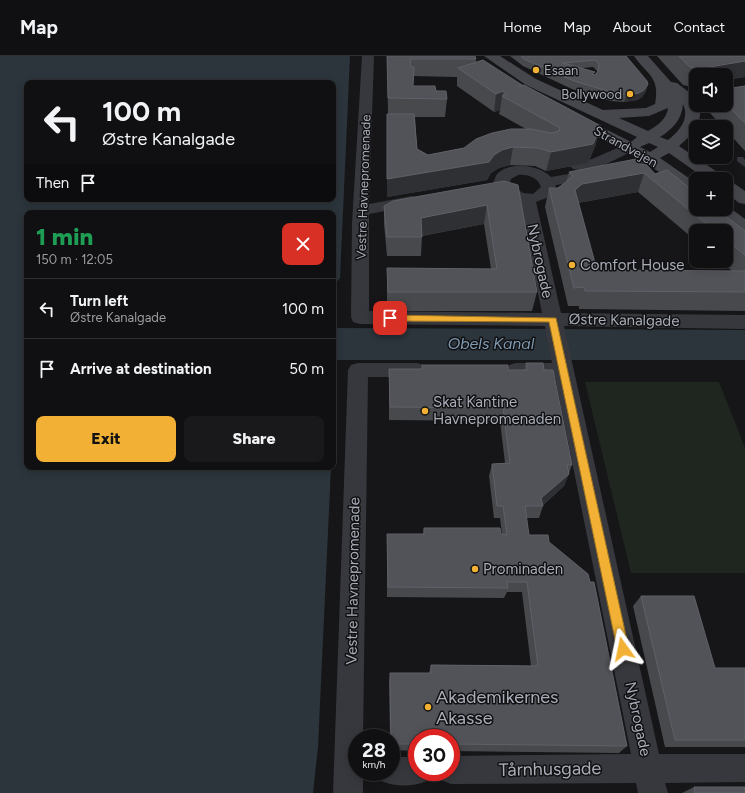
<!DOCTYPE html>
<html lang="en">
<head>
<meta charset="utf-8">
<style>
  body { margin:0; font-family:Figtree,sans-serif; background:#19191b; color:#f1f3f6; height:100vh; display:flex; flex-direction:column; font-size:15px; white-space:nowrap }
  * { box-sizing:border-box; margin:0 }
  p { font-size:13px; color:#9c9d9f }
  .icon { flex:none; width:22px; height:22px; fill:none; stroke:currentColor; stroke-width:2; stroke-linecap:round; stroke-linejoin:round }
  .map { position:relative; flex:1; overflow:hidden }
  .details { position:absolute; left:24px; top:154px; width:312px; height:260px; display:flex; flex-direction:column; background:#101012; border-radius:8px; box-shadow:0 2px 10px #0003,0 0 0 1px #303032 }
  .details>* { flex:none }
  .hud { position:absolute; left:24px; top:24px; width:312px; height:122px; border-radius:8px; box-shadow:0 2px 10px #0003,0 0 0 1px #303032; background:#101012; color:#f1f3f6; overflow:hidden }
  .fabs { position:absolute; left:689px; top:12px; display:grid; gap:8px }
  .fabs a { display:grid; place-items:center; width:44px; height:44px; border-radius:8px; background:#101012; box-shadow:0 2px 10px #0003,0 0 0 1px #303032; font-size:20px }
  .speed { position:absolute; left:348px; top:673px; display:flex; gap:8px; font-size:20px; font-weight:700; text-align:center }
  .speed>* { display:grid; place-content:center; width:52px; height:52px; border-radius:50%; background:#101012; box-shadow:0 2px 10px #0003,0 0 0 1px #303032; line-height:1 }
  .speed small { font-size:10px; font-weight:400 }
  .speed .limit { border:6px solid #d22; background:#fff; color:#111 }
  .pin { position:absolute; display:grid; place-items:center; width:34px; height:34px; color:#fff; margin:-17px; border-radius:8px; box-shadow:0 2px 6px #0006 }
  .me { position:absolute; width:44px; margin:-22px; rotate:348deg; stroke-linejoin:round; filter:drop-shadow(0 0 3px #0008) }
  .turn { display:flex; align-items:center; gap:14px; height:84px; padding:0 12px; font-size:18px }
  .turn .icon { width:52px; height:52px; stroke-width:2.5 }
  .turn b { display:block; font-size:28px; line-height:34px }
  .then { display:flex; align-items:center; height:38px; padding:0 12px; background:#0003; gap:8px; font-size:15px }
  .round { display:grid; place-items:center; flex:none; width:42px; height:42px; border-radius:8px; background:#19191b }
  .summary { display:flex; align-items:center; justify-content:space-between; height:68px; padding:0 12px }
  h1 { font-size:24px; font-weight:800; line-height:30px; color:#1e9e55 }
  .primary-button { display:flex; gap:8px; margin-top:auto; padding:8px 12px }
  .primary-button a { flex:1; height:46px; border-radius:8px; background:#f2b134; color:#111; font-size:16px; font-weight:800; line-height:46px; text-align:center }
  .primary-button a+a { background:#19191b; color:#f1f3f6 }
  ul { padding:0; list-style:none }
  li { display:flex; align-items:center; gap:12px; height:60px; padding:0 12px; border-top:1px solid #303032 }
  li div { flex:1 }
  li b { display:block; font-size:15px }
  li em { font-style:normal }
  header { display:flex; align-items:center; gap:24px; box-sizing:border-box; height:56px; padding:0 20px; background:#101012; border-bottom:1px solid #303032 }
  header strong { font-size:19px }
  nav { display:flex; gap:22px; margin-inline-start:auto; font-size:14px }
  .map>svg:first-child { display:block }
  .green { fill:#1e261f }
  .water { fill:#2c353c; fill-rule:evenodd }
  .lines { fill:none; stroke-linecap:round; stroke-linejoin:round }
  .lane { fill:#37383d; fill-rule:evenodd }
  .street { fill:#37383d; fill-rule:evenodd }
  .secondary { fill:#45474d; fill-rule:evenodd }
  .wall { fill:#47494d; fill-rule:evenodd }
  .shaded-wall { fill:#2f3033 }
  .building { fill:#525359; stroke:#5f6168; fill-rule:evenodd }
  .route { fill:#f2b134; stroke:#9d7322 }
  .poi-dot { fill:#f2b134; stroke:#111113; stroke-width:1.5 }
  .labels { text-anchor:middle; stroke-width:3; stroke-linejoin:round; paint-order:stroke }
  .far-poi-label { font-size:13px; fill:#a8adb8; stroke:#111113; text-anchor:start }
  .far-street-label { font-size:13px; fill:#a8adb8; stroke:#111113 }
  .street-label { font-size:15px; fill:#a8adb8; stroke:#111113 }
  .poi-label { font-size:15px; fill:#a8adb8; stroke:#111113; text-anchor:start }
  .water-label { font-size:16px; font-style:italic; fill:#7f9bb3; stroke:#111113 }
  .near-poi-label { font-size:18px; fill:#a8adb8; stroke:#111113; text-anchor:start }
  .near-street-label { font-size:18px; fill:#a8adb8; stroke:#111113 }
</style>
</head>
<body>
<header>
<strong>Map</strong>
<nav><a>Home</a><a>Map</a><a>About</a><a>Contact</a></nav>
</header>
<div class="map">
<svg width="745" height="737" viewBox="0 0 745 737">
  <rect width="100%" height="100%" fill="#161618"/>
  <path class="green" d="M585 326H719L745 392V517H631Z"/>
  <path class="water" d="M0 0H350L340 222 333 230V157H27V411H331L318 691 313 737H0ZM27 27H333V143H27Z
    M333 272 745 274V304H333Z"/>
  <g class="lines">
    <path class="lane" d="M737 101H743L745 104V111L737 105Z"/>
    <path class="street" d="M362 0H374L369 148 412 140 418 142 420 145 418 148 412 150 369 158V255L542 257 520 146 506 141 493 129C494 125 495 120 498 117 511 105 539 109 551 121L621 109 644 99H654L656 102 654 105 625 118 556 129 551 140 536 146 561 257 745 259V273L564 270 659 698H745V726L665 727 668 737H638L636 727 451 728 441 724 437 716H451V700L631 698 555 321H516L509 319 506 314 509 309 516 307H552L545 270 360 268 353 266 351 261 352 167ZM518 119C528 118 538 122 541 131L533 138 523 137 509 128 511 123Z
      M629 87 634 88 636 91 634 94C616 103 593 118 573 113L570 110 573 107 592 103Z
      M358 307H417L424 309 427 314 424 319 417 321H368L363 682H357V716H363V737H333L348 314 351 309Z
      M391 701H417V716H431L427 725C412 731 396 731 381 725L377 716H391Z"/>
    <path class="secondary" d="M484 0H500L536 23 603 54 646 52 655 48C660 20 648 20 634 0H648L671 26 677 27 690 37 700 52V60L698 68 691 79 679 90 723 120 725 123H706L669 97 660 102 696 127V139L690 137 643 105 568 65 566 62 568 59H578L631 86 637 81 526 29ZM683 48C690 63 679 75 668 84L660 81C673 73 682 63 683 48ZM668 52C667 63 657 70 648 75L619 62 649 60ZM649 87 658 91 650 96 640 91Z
      M726 124 732 126 745 135V148L739 147 726 137Z
      M726 149 745 163V177L739 176 713 153H726Z"/>
  </g>
  <path class="wall" d="M387 0 476 3V6L522 30 596 88 588 107 546 115 535 110 510 109 499 112 491 117 487 124 387 141V58H388ZM413 20 457 21V30L494 56 500 54 499 58 526 73 464 92 428 99 417 93 415 61H445L447 43 436 35 413 30Z
    M510 0H626L648 28 646 35 642 41 637 44 624 46 611 45 572 33 523 10ZM593 11 597 15V17L595 19 582 12Z
    M657 0H745V21L726 24 696 19V30L692 31 683 29Z
    M745 30V95L726 74V71H723L709 56 712 49H726V33Z
    M641 109 655 118 745 175V255L579 253V250H568L545 151 549 132H558L566 126 569 116ZM638 136 696 185V175H726V205H720L732 215 597 214 578 147Z
    M504 125 537 236 532 255H387V212L491 213 484 168 422 180 421 200H387L384 168V150Z
    M526 307 544 314 572 409 564 430 543 449V450L539 462H526L529 479 549 486 627 690 619 697 451 695V682H417V695L391 694V682H390L389 626 390 617H429L431 609 531 610 522 536H507L504 542 387 541V478H423L424 472 502 478 500 462H494L489 420 492 408 505 407 500 365 389 364V313H422V309L508 314H524Z
    M641 540 715 612 745 684V691H665L633 550Z
    M694 731 745 737H682Z"/>
  <path class="shaded-wall" d="M745 5V21L726 24V19H696V30L692 31 698 13Z
    M648 28 646 35 642 41 637 44 624 46 627 39Z
    M503 35 502 41V40L500 54 494 56 496 38Z
    M601 70 596 88 588 107 546 115 551 96Z
    M513 91 510 109 499 112 491 117 487 124 387 141V123Z
    M644 117 638 136 577 147 575 134 582 128Z
    M487 149 484 168 420 180 421 162Z
    M569 418 564 430 541 450V442Z"/>
  <path class="building" d="M387 0H475L476 3H410L411 11H414L413 30H435L436 35H446L447 43 388 42Z
    M521 0H626L647 25 648 28 644 34 639 37 627 39 614 37 574 25 524 3ZM595 4 599 8 598 15 595 19 592 18 595 16 563 7Z
    M679 0H745V5L698 13 690 11Z
    M483 4 522 29 519 30 524 29 601 70 593 88 551 96 539 92 513 91 502 94 494 99 489 106 387 123V58H414L417 93 428 99 464 92 476 83 492 77 511 73H531L551 77 559 75 560 72 502 40 507 38 503 35 496 38 458 12Z
    M745 30V67L726 48V33Z
    M636 103 641 109 646 108 655 118 667 114 696 137V153H716L745 175V199L726 184V175H715L644 117 582 128 575 134 597 214 745 215V236L585 235 584 231 574 232 549 132H558L566 126 573 120 569 116Z
    M504 125 518 129 537 236H388L387 212 497 213 487 149 421 162 422 181H387L384 150 393 145Z
    M526 307H543L544 314H553L572 409H567L569 418 541 442 543 450H525L529 479H548L549 486 588 518 590 526H594L627 690 451 688V682H417V688H391L390 617H431V609L538 610 527 526H507L508 532 388 531 387 478H424V472H500L501 478 507 479 503 450H497L492 408 510 407 503 352 390 351 389 313H422V309H508V314H528Z
    M641 540H694L715 612H745V684H675Z
    M694 731H745V737H695Z"/>
  <path class="route" d="M390 259 556 262 629 593 627 597 623 598 619 597 617 593 549 266 390 265 385 262Z"/>
  <g class="poi-dot">
    <circle cx="536" cy="14" r="4"/>
    <circle cx="630" cy="38" r="4"/>
    <circle cx="572" cy="209" r="4"/>
    <circle cx="425" cy="355" r="4"/>
    <circle cx="475" cy="513" r="4"/>
    <circle cx="428" cy="651" r="4"/>
  </g>
  <g class="labels">
    <g class="far-poi-label">
      <text x="544" y="19">Esaan</text>
      <text x="622" y="43" text-anchor="end">Bollywood</text>
    </g>
    <g class="far-street-label">
      <text transform="translate(626 90) rotate(29)" y="5">Strandvejen</text>
      <text transform="translate(363 131) rotate(-88)" y="5">Vestre Havnepromenade</text>
    </g>
    <g class="street-label">
      <text transform="translate(540 205) rotate(78)" y="5">Nybrogade</text>
      <text transform="translate(624 264) rotate(1)" y="5">Østre Kanalgade</text>
      <text transform="translate(353 525) rotate(-89)" y="5">Vestre Havnepromenade</text>
      <text transform="translate(638 663) rotate(78)" y="5">Nybrogade</text>
    </g>
    <g class="poi-label">
      <text x="580" y="214">Comfort House</text>
      <text x="433" y="351">Skat Kantine<tspan x="433" dy="17">Havnepromenaden</tspan></text>
      <text x="483" y="518">Prominaden</text>
    </g>
    <g class="water-label">
      <text x="491" y="293">Obels Kanal</text>
    </g>
    <g class="near-poi-label">
      <text x="436" y="647">Akademikernes<tspan x="436" dy="21">Akasse</tspan></text>
    </g>
    <g class="near-street-label">
      <text transform="translate(550 713) rotate(-1)" y="6">Tårnhusgade</text>
    </g>
  </g>
</svg>
<div class="fabs">
<a><svg class="icon" aria-label="sound" viewBox="0 0 24 24"><path d="M4 9h4l5-4v14l-5-4H4zM17 9q2 3 0 6"/></svg></a>
<a><svg class="icon" aria-label="layers" viewBox="0 0 24 24"><path d="M12 4l9 5-9 5-9-5zM3 14l9 5 9-5"/></svg></a>
<a>+</a>
<a>−</a>
</div>
<div class="speed"><div>28<small>km/h</small></div><div class="limit">30</div></div>
<div class="pin" style="left:390px;top:262px;background:#d93025"><svg class="icon" aria-label="arrive" viewBox="0 0 24 24"><path d="M6 21V4h12l-3 4 3 4H6"/></svg></div>
<svg class="me" style="left:623px;top:593px" viewBox="-20 -20 40 40"><path d="M0-17L14 15 0 8-14 15z" fill="#f2b134" stroke="#fff" stroke-width="4"/></svg>
<div class="hud">
<div class="turn"><svg class="icon" aria-label="left" viewBox="0 0 24 24"><path d="M17 20v-9H6M10 6l-5 5 5 5"/></svg><div><b>100 m</b>Østre Kanalgade</div></div>
<div class="then">Then<svg class="icon" aria-label="arrive" viewBox="0 0 24 24"><path d="M6 21V4h12l-3 4 3 4H6"/></svg></div>
</div>
<section class="details">
<div class="summary"><div><h1>1 min</h1><p>150 m · 12:05</p></div><a class="round" style="background:#d93025;color:#fff"><svg class="icon" aria-label="close" viewBox="0 0 24 24"><path d="M6 6l12 12M18 6L6 18"/></svg></a></div>
<ul>
<li><svg class="icon" aria-label="left" viewBox="0 0 24 24"><path d="M17 20v-9H6M10 6l-5 5 5 5"/></svg><div><b>Turn left</b><p>Østre Kanalgade</p></div><em>100 m</em></li>
<li><svg class="icon" aria-label="arrive" viewBox="0 0 24 24"><path d="M6 21V4h12l-3 4 3 4H6"/></svg><div><b>Arrive at destination</b></div><em>50 m</em></li>
</ul>
<div class="primary-button"><a>Exit</a><a>Share</a></div>
</section>
</div>
</body>
</html>
